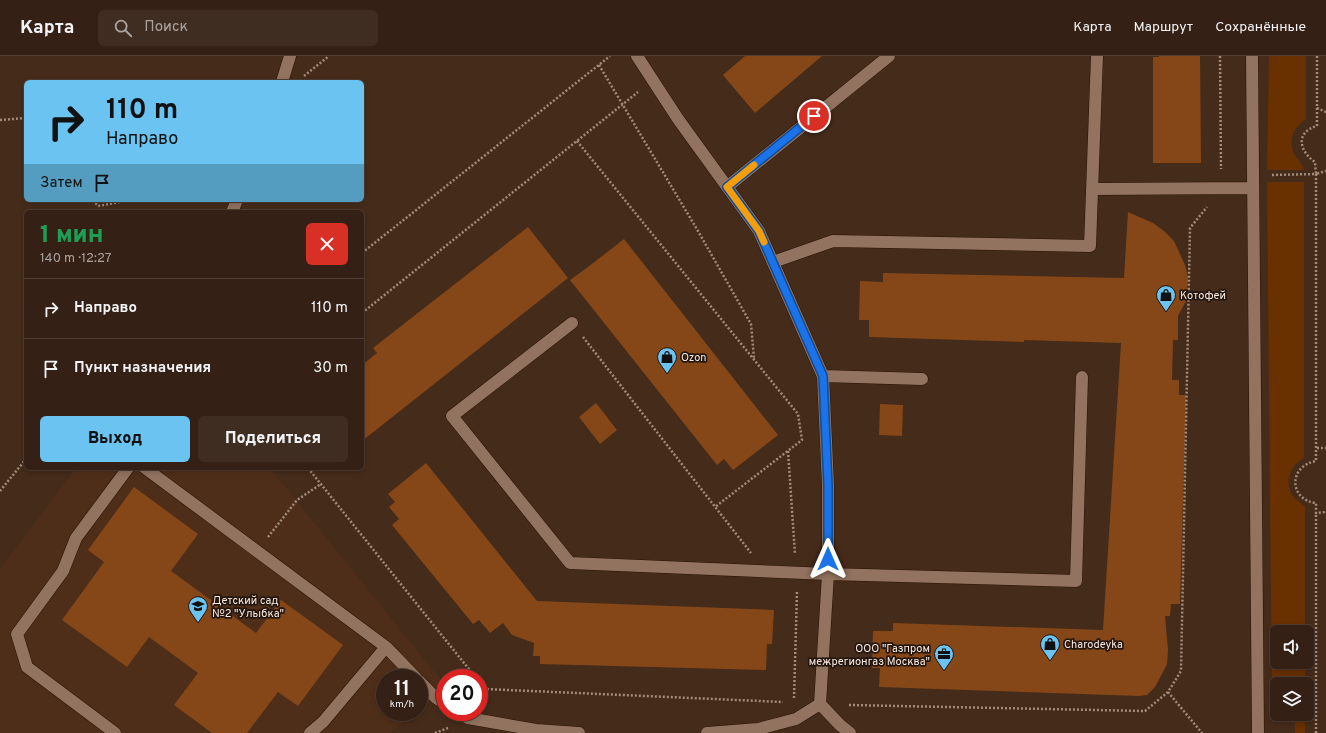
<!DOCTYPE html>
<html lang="ru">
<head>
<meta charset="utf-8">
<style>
  body { margin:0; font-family:Overpass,sans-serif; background:#3f2d22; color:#f1f3f6; height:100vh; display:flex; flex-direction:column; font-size:15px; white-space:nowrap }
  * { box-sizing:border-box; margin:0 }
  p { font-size:13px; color:#a9a3a0 }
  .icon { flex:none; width:22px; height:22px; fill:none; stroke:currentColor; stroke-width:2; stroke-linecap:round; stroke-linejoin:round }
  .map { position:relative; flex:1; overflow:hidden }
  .drawer { position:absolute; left:24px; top:154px; width:340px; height:260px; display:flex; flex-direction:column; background:#342014; border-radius:6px; box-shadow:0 2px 6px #0003,0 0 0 1px #4e3e34 }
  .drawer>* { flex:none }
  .top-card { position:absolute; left:24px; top:24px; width:340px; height:122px; border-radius:6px; box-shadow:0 2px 6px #0003,0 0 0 1px #4e3e34; background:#6ac3f1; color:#111; overflow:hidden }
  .controls { position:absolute; left:1270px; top:569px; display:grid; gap:8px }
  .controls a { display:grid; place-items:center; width:44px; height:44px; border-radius:6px; background:#342014; box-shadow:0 2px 6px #0003,0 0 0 1px #4e3e34; font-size:20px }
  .speed { position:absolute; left:376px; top:613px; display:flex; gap:8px; font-size:20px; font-weight:700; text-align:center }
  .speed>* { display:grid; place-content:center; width:52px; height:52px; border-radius:50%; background:#342014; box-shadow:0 2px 6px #0003,0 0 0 1px #4e3e34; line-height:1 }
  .speed small { font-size:10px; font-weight:400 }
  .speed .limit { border:6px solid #d22; background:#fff; color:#111 }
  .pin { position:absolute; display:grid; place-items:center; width:34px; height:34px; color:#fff; margin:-17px; border:2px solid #fff; border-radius:50%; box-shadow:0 1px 4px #0007 }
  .me { position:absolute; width:44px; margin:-22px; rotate:0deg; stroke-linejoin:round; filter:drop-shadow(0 0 3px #0008) }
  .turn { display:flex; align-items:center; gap:14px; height:84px; padding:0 16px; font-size:18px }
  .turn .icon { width:52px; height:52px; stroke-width:2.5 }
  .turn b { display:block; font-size:28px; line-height:34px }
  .then { display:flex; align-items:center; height:38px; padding:0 16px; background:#0003; gap:8px; font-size:15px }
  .round { display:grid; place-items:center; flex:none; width:42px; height:42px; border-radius:6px; background:#3f2d22 }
  .overview { display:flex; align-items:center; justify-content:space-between; height:68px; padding:0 16px }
  h1 { font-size:24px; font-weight:800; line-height:30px; color:#1e9e55 }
  .action { display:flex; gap:8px; margin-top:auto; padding:8px 16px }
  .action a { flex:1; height:46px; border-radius:6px; background:#6ac3f1; color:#111; font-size:16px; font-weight:800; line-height:46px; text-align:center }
  .action a+a { background:#3f2d22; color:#f1f3f6 }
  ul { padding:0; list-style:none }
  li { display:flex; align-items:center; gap:12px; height:60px; padding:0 16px; border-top:1px solid #4e3e34 }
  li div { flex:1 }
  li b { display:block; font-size:15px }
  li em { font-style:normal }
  header { display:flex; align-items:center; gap:24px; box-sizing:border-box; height:56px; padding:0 20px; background:#342014; border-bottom:1px solid #4e3e34 }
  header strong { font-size:19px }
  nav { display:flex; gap:22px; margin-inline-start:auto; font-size:14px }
  .search { width:280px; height:36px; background:#3f2d22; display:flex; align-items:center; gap:10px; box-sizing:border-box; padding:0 14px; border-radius:6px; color:#a9a3a0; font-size:15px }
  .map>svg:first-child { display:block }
  .built { fill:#4f2e19 }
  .green { fill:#693000 }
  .building { fill:#854718 }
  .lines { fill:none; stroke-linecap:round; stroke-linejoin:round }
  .service-casing { stroke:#2a1203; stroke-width:13 }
  .path { stroke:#a28c7e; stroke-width:2.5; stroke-dasharray:2 2; stroke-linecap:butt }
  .service { stroke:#927360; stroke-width:12 }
  .route-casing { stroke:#114b97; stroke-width:10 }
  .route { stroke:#1a73e8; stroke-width:7 }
  .slow { stroke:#f59e0b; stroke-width:7 }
  .labels { text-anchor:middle; stroke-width:3.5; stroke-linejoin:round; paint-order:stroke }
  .poi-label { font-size:11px; fill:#fbe9de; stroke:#23160f; text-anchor:start }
</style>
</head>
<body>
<header>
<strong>Карта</strong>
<div class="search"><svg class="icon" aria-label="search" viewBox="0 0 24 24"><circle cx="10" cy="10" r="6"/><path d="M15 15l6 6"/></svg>Поиск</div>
<nav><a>Карта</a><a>Маршрут</a><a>Сохранённые</a></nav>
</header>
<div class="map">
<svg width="1326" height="677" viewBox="0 0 1326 677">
  <rect width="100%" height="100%" fill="#452b1a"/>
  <path class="built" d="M76 412H270L445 629V633L419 654V622H385V656H416L390 677H0V513Z"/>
  <path class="green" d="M1269 0H1306V63C1292 72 1287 87 1296 101 1299 106 1303 108 1304 114H1267Z
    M1267 126H1304V402C1294 407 1285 421 1290 434 1292 441 1299 446 1305 450V576H1277V606H1305V628H1277V644H1272Z
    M1295 658H1305V677H1295Z"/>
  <path class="building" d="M745 0H822L755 57 723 19Z
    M1159 0H1200L1201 107H1153V1H1159Z
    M1128 156 1153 167 1164 175 1174 185 1185 209 1188 222 1186 245 1178 260V284H1173L1172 324H1179V339H1186L1180 548H1171L1170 560H1165L1168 594 1167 608 1163 616 1155 631 1147 639 1139 640 879 631 880 612H872L873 575H893V567L1103 574 1121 287 1024 284V286L869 281V264H859L860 225 883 226V217L1124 222Z
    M528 171 568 222 362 385V309L377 297 373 292Z
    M624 183 778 379 733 414 724 403 717 409 570 224 588 211Z
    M596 347 617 374 600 388 579 361Z
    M880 348 903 349 902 380 879 379Z
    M426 407 537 545 774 554 772 588H767L766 614 540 608V600H533L534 587 512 579 503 567 490 577 479 564 473 568 392 469 399 463 389 451 395 446 388 438Z
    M134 431 198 478 171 515 256 577 281 544 343 589 298 650 278 636 247 677H212L174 649 198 617 149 581 127 611 62 564 104 506 88 494Z"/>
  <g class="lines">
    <g class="service-casing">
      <path id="service" d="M637 0 678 63 759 175 823 320 828 429V518L820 648 840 669 850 677
        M1252 0 1258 677
        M282 26 290 0
        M727 131 889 0
        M1092 133 1253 132
        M232 156 237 144
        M773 206 833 185 1090 190 1097 0
        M572 267 452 360 570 507 828 518 1076 525 1082 321
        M823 320 922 323
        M145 412 386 591 416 622
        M419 625 435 641 445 648
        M458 656 468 662 536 674 579 677
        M115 677 27 611 17 578 63 515 76 482 128 412
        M310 677 323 666 386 591
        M707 677 758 673 796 663 820 648"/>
    </g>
    <path class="path" d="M1220 0 1221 113
      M1317 0V70C1295 76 1299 95 1315 106L1316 118 1326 115
      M599 9 698 175 751 268 754 302
      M304 20 329 0
      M1317 52 1326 56
      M0 64 26 62
      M577 85 798 358 802 384 715 451
      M1272 119 1316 118V405C1288 410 1289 444 1316 447V457L1326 456
      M93 144 98 150 131 144
      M362 197 610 0
      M362 257 638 36
      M583 281 751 497
      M1317 392H1326
      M788 395 795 498
      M308 412 476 622
      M0 435 26 403
      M268 481 297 444 321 428
      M479 625 485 633 783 646
      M1168 636 1202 677
      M794 642 797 535
      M849 649 1145 655 1168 636 1181 615 1190 172 1207 151
      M435 677 448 672
      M1316 677V457"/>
    <use href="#service" class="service"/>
  </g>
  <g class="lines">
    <g class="route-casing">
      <path id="route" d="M814 60 727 131 759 175 823 320 828 429V503"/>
    </g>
    <use href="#route" class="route"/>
    <path class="slow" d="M754 109 727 131 759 175 764 186"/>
  </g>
  <defs>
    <g id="shop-pin" transform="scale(1)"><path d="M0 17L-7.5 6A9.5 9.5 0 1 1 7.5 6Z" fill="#6ac3f1" stroke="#23160f"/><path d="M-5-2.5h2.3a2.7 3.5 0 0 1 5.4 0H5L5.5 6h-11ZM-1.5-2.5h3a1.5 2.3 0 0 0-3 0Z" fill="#111"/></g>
    <g id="school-pin" transform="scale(1)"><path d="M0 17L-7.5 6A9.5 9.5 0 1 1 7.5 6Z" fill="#6ac3f1" stroke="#23160f"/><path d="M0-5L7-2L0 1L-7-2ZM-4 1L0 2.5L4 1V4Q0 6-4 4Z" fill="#111"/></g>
    <g id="office-pin" transform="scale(1)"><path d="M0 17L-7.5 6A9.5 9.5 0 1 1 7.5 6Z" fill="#6ac3f1" stroke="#23160f"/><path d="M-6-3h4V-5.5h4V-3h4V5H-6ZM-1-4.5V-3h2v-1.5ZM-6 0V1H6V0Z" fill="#111"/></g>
  </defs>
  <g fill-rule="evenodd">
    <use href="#shop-pin" x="1166" y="239"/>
    <use href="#shop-pin" x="667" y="301"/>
    <use href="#school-pin" x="198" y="550"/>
    <use href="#shop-pin" x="1050" y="588"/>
    <use href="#office-pin" x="944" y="598"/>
  </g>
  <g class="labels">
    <g class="poi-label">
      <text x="1180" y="243">Котофей</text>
      <text x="681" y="305">Ozon</text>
      <text x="212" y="548">Детский сад<tspan x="212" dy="13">№2 "Улыбка"</tspan></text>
      <text x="1064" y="592">Charodeyka</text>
      <text x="930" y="596" text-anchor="end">ООО "Газпром<tspan x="930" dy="13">межрегионгаз Москва"</tspan></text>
    </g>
  </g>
</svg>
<div class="controls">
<a><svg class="icon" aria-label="sound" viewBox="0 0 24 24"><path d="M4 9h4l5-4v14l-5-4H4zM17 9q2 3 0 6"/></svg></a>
<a><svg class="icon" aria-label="layers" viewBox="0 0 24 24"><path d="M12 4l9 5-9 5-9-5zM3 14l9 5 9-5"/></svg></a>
</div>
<div class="speed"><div>11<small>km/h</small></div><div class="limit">20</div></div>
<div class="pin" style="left:814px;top:60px;background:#d93025"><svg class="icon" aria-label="arrive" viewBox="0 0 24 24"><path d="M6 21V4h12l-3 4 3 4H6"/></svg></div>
<svg class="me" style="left:828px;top:503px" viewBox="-20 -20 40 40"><path d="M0-17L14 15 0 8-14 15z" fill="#1a73e8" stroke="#fff" stroke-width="4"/></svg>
<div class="top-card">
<div class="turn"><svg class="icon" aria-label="right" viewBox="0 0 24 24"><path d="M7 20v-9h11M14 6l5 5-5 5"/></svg><div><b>110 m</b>Направо</div></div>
<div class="then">Затем<svg class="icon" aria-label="arrive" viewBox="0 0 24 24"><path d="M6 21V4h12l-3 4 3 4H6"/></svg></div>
</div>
<section class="drawer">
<div class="overview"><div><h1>1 мин</h1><p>140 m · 12:27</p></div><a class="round" style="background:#d93025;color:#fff"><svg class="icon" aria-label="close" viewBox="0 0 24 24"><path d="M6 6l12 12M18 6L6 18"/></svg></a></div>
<ul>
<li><svg class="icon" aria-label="right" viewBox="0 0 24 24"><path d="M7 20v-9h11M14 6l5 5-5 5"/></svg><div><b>Направо</b></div><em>110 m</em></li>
<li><svg class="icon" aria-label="arrive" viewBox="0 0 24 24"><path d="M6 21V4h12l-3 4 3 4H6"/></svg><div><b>Пункт назначения</b></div><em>30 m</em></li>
</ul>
<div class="action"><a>Выход</a><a>Поделиться</a></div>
</section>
</div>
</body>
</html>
